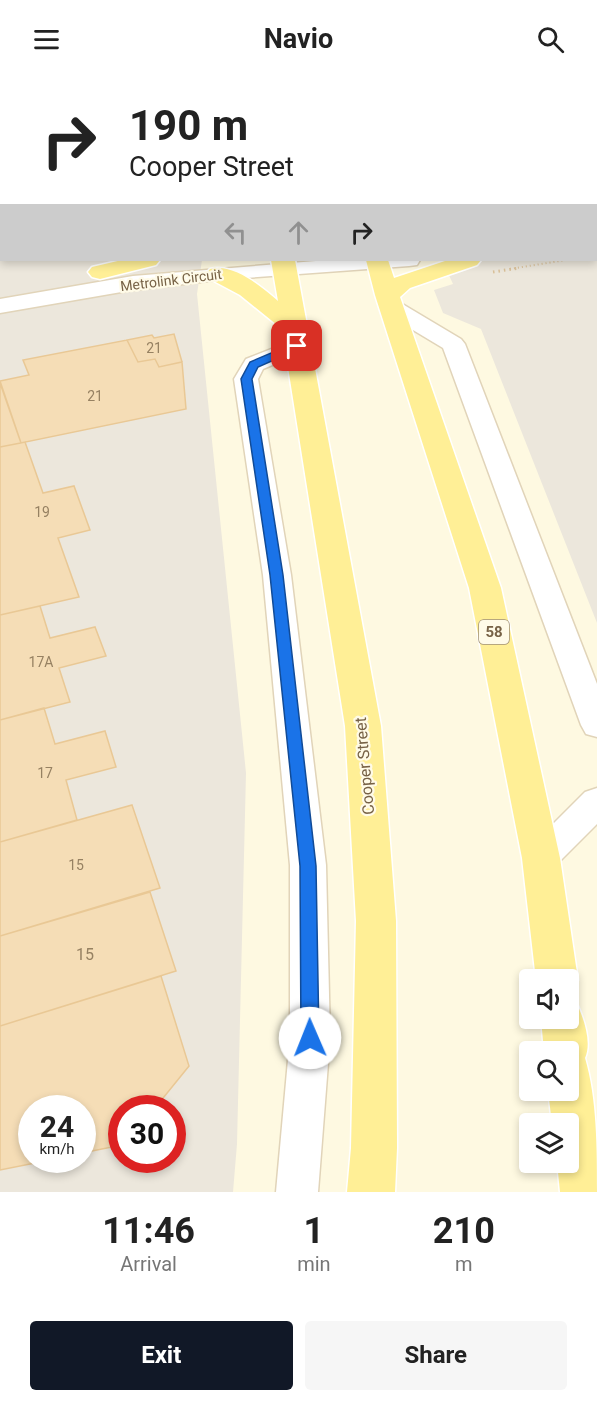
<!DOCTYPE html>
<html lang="en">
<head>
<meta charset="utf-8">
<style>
  body { margin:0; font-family:Roboto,sans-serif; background:#f6f6f6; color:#222; height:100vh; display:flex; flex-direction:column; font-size:22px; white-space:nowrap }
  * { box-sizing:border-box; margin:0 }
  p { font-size:20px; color:#767676 }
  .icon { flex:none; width:33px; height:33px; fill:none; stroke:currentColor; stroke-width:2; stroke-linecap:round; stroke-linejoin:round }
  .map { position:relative; height:1114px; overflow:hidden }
  .drawer { display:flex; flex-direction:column; background:#fff; flex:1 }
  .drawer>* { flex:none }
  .hud { position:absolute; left:0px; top:0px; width:597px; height:183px; box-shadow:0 3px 9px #0003; background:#fff; color:#222; overflow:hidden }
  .fabs { position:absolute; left:519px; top:891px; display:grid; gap:12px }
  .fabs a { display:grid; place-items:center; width:60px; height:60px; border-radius:6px; background:#fff; box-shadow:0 3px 9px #0003; font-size:30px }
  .speed { position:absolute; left:18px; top:1017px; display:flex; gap:12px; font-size:30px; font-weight:700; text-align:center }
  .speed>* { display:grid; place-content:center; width:78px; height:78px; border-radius:50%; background:#fff; box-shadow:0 3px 9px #0003; line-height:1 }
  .speed small { font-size:15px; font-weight:400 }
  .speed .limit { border:9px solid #d22; background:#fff; color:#111 }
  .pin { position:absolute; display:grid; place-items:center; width:51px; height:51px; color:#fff; margin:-26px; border-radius:12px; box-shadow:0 3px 9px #0006 }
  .me { position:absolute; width:66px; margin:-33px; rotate:359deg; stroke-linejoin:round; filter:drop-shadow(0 0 4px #0008) }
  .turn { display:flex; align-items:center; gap:21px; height:126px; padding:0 30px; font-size:27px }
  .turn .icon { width:78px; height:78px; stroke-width:2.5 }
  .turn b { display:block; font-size:42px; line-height:51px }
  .lanes { display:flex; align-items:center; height:57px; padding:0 30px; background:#0003; justify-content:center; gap:30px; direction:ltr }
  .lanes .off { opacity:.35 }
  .eta { display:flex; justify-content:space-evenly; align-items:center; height:102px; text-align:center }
  .eta b { font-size:36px; font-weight:700; line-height:42px }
  .action { display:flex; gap:12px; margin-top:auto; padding:12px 30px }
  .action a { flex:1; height:69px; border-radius:6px; background:#111827; color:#fff; font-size:24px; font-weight:700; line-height:69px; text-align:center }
  .action a+a { background:#f6f6f6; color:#222 }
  header { display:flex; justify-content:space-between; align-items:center; height:78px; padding:0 30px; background:#fff; font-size:27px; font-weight:700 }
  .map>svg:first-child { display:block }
  .industrial { fill:#ece7dc; fill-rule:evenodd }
  .building { fill:#f5ddb6; stroke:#e9c895; stroke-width:1.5 }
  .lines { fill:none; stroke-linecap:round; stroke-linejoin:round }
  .street-casing { stroke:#e1d4b9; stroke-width:3 }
  .primary-casing { stroke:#fff; stroke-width:3 }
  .path-far1 { stroke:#dac199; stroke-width:2; stroke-dasharray:1 3; stroke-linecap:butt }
  .path { stroke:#dac199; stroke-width:3; stroke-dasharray:1.5 4; stroke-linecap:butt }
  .street { fill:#fff; fill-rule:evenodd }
  .primary { fill:#ffef96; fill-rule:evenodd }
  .route { fill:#1a73e8; stroke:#114b97; stroke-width:1.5 }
  .labels { text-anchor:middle; stroke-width:4.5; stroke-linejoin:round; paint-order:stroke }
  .far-street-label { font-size:14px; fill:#776246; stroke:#fffbe8 }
  .number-label { font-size:14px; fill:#968162 }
  .shield { fill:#fffbe8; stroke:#a09077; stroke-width:1.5 }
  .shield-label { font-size:15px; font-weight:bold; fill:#776246 }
  .street-label { font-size:16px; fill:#776246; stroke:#fffbe8 }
  .near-number-label { font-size:16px; fill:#968162 }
</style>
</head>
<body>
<header><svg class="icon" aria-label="menu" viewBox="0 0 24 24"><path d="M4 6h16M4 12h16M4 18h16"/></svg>Navio<svg class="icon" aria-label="search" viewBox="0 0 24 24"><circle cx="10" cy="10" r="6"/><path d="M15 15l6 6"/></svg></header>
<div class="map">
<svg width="597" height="1114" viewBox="0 0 597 1114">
  <rect width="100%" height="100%" fill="#fef9e1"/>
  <path class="industrial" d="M0 0H199L2 2V182H202L197 216 246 695 237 1066 233 1114H0ZM32 1030H82V1082H32ZM122 1030H172V1082H122Z
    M381 0H597V545L481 251 443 235 434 212 453 206 442 182H596V2Z"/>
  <path class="building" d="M174 256 182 284 159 289 155 281 138 284 127 262 152 257 154 260Z
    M127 262 138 284 155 281 159 289 182 284 186 331 21 365 0 303 29 297 23 282Z
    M0 305 21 365 0 369Z
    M25 364 43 415 74 408 90 452 58 460 79 519 0 537V369Z
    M40 528 50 560 95 549 106 578 59 590 70 624 0 642V537Z
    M44 630 55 666 105 653 116 689 66 702 77 742 0 764V642Z
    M132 727 160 810 0 858V764Z
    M150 814 176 893 0 948V858Z
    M161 898 189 988 155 1030H122V1067L82 1075V1030H32V1082H50L0 1092V948Z"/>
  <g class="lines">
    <g class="street-casing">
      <path id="street" d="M210 0H228V2H210Z
        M349 0H367V2H349Z
        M328 182H420L417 187 409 188 218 202 133 212 0 235V221L133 198Z
        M391 222 399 224 461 261 465 266 597 606V659L586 656 581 647 443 270 383 234 380 229 383 224Z
        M297 261 305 263 309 268 305 273 263 291 258 301 291 497 326 787 330 960 318 1114H276L290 960V787L263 497 234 301 246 281Z
        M597 710V746L553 790 541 795 529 790 523 780 529 770 585 714Z"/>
    </g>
    <g class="primary-casing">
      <path id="primary" d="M242 0H260V2H242Z
        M312 0H330V2H312Z
        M122 182H160L156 187 100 201 92 199 88 194 92 189Z
        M271 182H295L381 648 396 843 397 1070 395 1114H347L351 1070 356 843 345 648 282 251 240 217 210 201 206 196 210 191C234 185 260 208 278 223Z
        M366 182H388L394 200 448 182H481L477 187 410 210 400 219 501 510 560 780 578 902 572 915 568 916V902H536L522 780 469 510 375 217Z
        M568 923 577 926C584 941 592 965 585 980 597 1021 597 1071 597 1114H560L557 1084H568V1046H552L548 1012H568V974H544L541 940H568Z"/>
    </g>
    <path class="path-far1" d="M510 191 566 182"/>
    <path class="path" d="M493 194 519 190"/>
    <use href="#street" class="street"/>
    <use href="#primary" class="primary"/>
  </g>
  <path class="route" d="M297 264 301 265V270L258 289 252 301 283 497 316 788 319 960 317 966 310 968 304 966 301 960 300 788 270 497 241 301 250 284Z"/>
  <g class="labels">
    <g class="far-street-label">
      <text transform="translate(171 202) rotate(-7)" y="5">Metrolink Circuit</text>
    </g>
    <g class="number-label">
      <text x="154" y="275">21</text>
      <text x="95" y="323">21</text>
      <text x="42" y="439">19</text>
      <text x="41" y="589">17A</text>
      <text x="45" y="700">17</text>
      <text x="76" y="792">15</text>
    </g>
    <rect class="shield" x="479" y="542" width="30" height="24" rx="4.5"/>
    <g class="shield-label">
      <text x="494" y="559">58</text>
    </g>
    <g class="street-label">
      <text transform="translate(364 688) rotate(-95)" y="6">Cooper Street</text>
    </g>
    <g class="near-number-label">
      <text x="85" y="882">15</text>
    </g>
  </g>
</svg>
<div class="fabs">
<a><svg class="icon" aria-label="sound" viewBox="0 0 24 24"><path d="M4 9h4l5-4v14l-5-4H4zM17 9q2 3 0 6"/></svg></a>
<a><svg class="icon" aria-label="search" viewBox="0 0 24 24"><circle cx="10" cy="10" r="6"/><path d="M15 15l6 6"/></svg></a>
<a><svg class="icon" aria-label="layers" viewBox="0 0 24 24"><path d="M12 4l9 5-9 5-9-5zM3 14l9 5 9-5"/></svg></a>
</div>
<div class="speed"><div>24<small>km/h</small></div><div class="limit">30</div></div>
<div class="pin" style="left:297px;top:268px;background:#d93025"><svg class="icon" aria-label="arrive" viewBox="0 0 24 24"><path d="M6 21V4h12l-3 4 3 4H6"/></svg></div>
<svg class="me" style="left:310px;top:960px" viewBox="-20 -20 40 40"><circle r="19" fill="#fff"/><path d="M0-13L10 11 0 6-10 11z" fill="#1a73e8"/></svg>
<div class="hud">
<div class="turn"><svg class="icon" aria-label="right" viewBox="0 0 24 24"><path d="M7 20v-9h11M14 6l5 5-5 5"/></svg><div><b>190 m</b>Cooper Street</div></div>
<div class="lanes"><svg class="icon off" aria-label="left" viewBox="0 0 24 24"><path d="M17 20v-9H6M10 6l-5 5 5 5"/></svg><svg class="icon off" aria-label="ahead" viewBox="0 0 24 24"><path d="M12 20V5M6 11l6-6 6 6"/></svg><svg class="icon" aria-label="right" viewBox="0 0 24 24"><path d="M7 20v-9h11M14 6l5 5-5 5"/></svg></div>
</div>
</div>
<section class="drawer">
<div class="eta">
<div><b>11:46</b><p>Arrival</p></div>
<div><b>1</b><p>min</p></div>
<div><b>210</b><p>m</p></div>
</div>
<div class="action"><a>Exit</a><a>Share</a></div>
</section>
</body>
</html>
